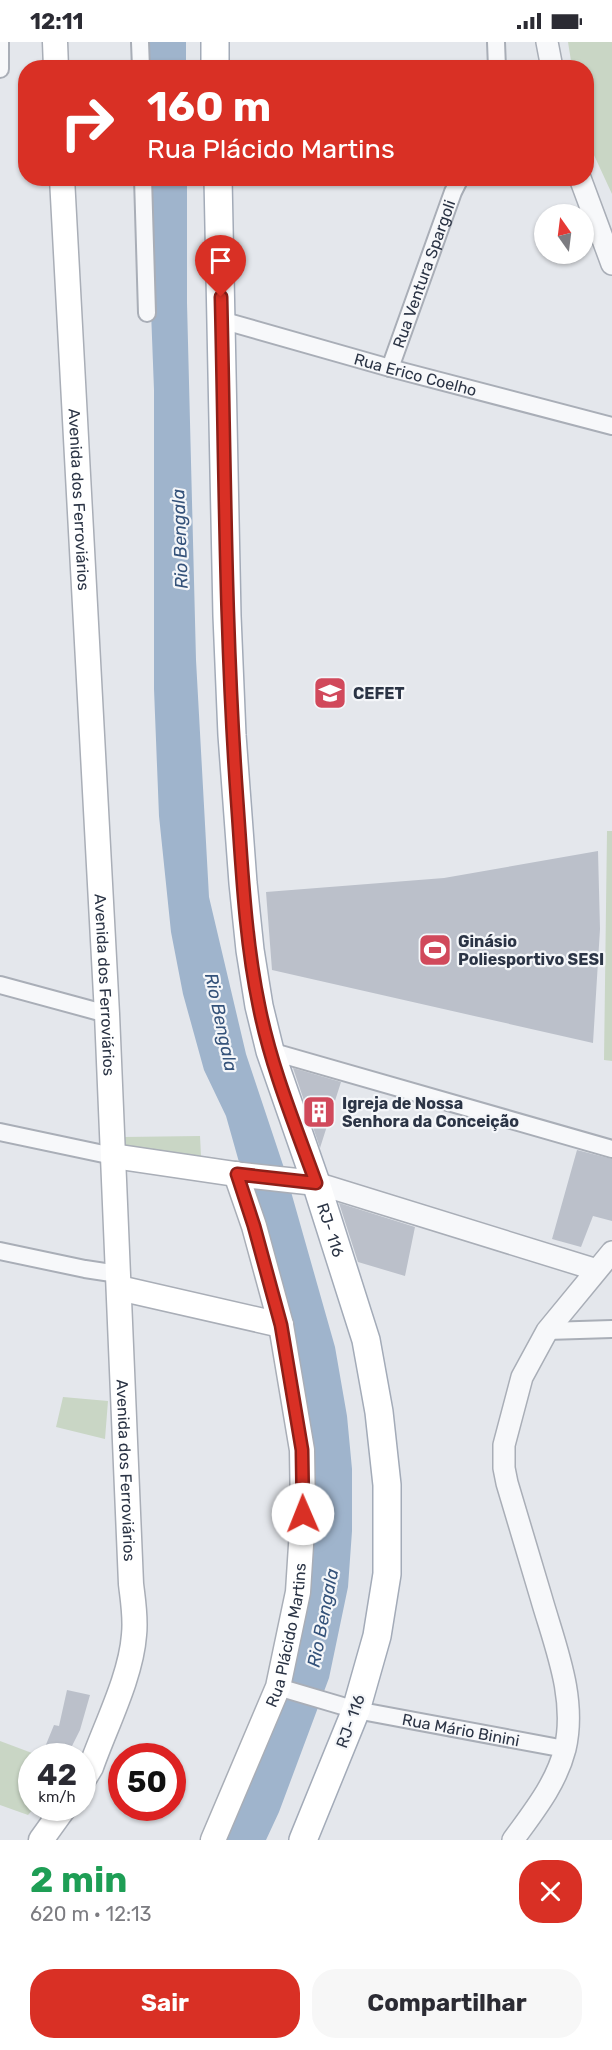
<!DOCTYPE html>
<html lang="pt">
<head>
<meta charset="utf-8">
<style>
  body { margin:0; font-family:Rubik,sans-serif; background:#f7f7f7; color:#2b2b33; height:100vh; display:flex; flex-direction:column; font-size:22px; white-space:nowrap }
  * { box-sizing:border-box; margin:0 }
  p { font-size:20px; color:#7c7c81 }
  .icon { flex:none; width:33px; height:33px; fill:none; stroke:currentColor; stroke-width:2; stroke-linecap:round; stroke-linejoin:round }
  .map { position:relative; height:1798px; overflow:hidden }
  .sheet { display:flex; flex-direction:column; background:#fff; flex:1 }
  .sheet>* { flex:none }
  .hud { position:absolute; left:18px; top:18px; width:576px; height:126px; border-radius:24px; box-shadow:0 2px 4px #0004; background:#d93025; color:#fff; overflow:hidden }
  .needle { width:39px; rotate:346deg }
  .buttons { position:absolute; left:534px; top:162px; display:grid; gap:12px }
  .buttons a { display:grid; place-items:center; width:60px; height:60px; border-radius:50%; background:#fff; box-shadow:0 2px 4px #0004; font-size:30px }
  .speed { position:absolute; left:18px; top:1701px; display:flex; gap:12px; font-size:30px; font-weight:700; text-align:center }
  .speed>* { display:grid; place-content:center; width:78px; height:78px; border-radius:50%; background:#fff; box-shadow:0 2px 4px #0004; line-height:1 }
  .speed small { font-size:15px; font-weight:400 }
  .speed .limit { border:9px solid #d22; background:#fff; color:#111 }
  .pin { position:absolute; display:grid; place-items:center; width:51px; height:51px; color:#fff; margin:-62px -26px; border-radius:50% 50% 50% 0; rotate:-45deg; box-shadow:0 0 6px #0007 }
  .pin .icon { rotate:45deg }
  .me { position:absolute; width:66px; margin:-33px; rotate:359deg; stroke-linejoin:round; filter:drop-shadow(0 0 4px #0008) }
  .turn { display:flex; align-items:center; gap:21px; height:126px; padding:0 30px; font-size:27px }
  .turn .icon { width:78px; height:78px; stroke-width:2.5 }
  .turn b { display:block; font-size:42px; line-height:51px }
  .round { display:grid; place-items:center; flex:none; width:63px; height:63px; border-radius:24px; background:#f7f7f7 }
  .overview { display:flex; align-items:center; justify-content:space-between; height:102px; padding:0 30px }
  h1 { font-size:36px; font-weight:700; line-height:45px; color:#1e9e55 }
  .button { display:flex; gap:12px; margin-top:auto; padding:12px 30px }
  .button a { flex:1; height:69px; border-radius:24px; background:#d93025; color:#fff; font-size:24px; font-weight:700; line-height:69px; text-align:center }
  .button a+a { background:#f7f7f7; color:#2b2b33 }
  .status { display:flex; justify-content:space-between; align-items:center; height:42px; padding:0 30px; background:#fff; direction:ltr }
  .status svg { height:16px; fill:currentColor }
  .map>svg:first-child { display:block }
  .green { fill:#c9d6c5 }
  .water { fill:#9fb4cc }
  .building { fill:#bbc0ca }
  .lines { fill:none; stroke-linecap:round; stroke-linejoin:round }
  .minor-casing { stroke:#a9aeb7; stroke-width:20 }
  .tertiary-casing { stroke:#a9aeb7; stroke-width:24 }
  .secondary-casing { stroke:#a9aeb7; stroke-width:27 }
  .primary-casing { stroke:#a3abb8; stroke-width:30 }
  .minor { stroke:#f7f8fa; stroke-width:16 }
  .tertiary { stroke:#f7f8fa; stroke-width:21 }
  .secondary { stroke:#fff; stroke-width:24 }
  .primary { stroke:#fff; stroke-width:27 }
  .route-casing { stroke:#8d1f18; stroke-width:15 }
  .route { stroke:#d93025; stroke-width:10 }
  .labels { text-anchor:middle; stroke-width:4.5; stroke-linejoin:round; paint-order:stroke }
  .street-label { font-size:16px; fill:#2b3445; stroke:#f4f6f9 }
  .poi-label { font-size:16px; font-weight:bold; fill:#2b3445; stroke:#f4f6f9; text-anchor:start }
  .water-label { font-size:18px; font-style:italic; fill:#34527a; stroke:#f4f6f9 }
</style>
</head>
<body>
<div class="status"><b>12:11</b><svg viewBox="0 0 49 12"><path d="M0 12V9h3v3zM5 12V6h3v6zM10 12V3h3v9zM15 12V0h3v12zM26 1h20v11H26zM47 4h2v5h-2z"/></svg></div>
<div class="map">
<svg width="612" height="1798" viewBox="0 0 612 1798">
  <rect width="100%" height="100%" fill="#e4e7ec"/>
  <path class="green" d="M568 0H612V152L587 98 586 26 572 25Z
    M607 789H612V1019L604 1018Z
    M200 1094 201 1114 127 1113 123 1095Z
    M63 1355 108 1359 105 1397 56 1385Z
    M0 1699 40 1714H32V1766H34L28 1773 0 1763Z"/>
  <path class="water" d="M142 0H186V25H142Z
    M146 137H187V261L196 618 209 855 246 1012 286 1132 335 1305 347 1374 352 1427V1489L348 1545 329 1636 279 1770 266 1798H224L312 1494 257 1184 226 1074 204 1028 183 952 171 890 159 774 154 647V348Z"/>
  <path class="building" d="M598 809 600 887 593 1001 272 928 266 850 444 836Z
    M293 1026 341 1040 320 1106Z
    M577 1108 612 1117V1179L593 1174 581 1205 552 1197Z
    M339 1161 415 1185 405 1234 358 1220Z
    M67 1648 90 1653 80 1688 67 1714 45 1705 54 1683 59 1684Z"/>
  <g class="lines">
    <g class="minor-casing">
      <g id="minor">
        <path d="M140 0 141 26"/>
        <path d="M496 0 497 26"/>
        <path d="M0 27V0"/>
        <path d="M143 136 147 271"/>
        <path id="s1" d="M221 278 390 326 612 384"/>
        <path id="s2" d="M390 326 453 150 460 136"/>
        <path d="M0 943 107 972"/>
        <path d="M270 1009 612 1107"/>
        <path d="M0 1090 113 1114"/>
        <path d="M0 1209 85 1227 118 1232"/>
        <path d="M547 1289 612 1287"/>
        <path id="s3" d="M278 1645 356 1668 565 1707"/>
      </g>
    </g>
    <g class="tertiary-casing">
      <path id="tertiary" d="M547 0 552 26
        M580 136 612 222
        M316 1141 597 1228
        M513 1798C534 1769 556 1742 565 1707 577 1656 555 1604 541 1555 530 1517 518 1479 507 1441L504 1426V1403L522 1335 547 1289 612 1210"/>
    </g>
    <g class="secondary-casing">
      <g id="secondary">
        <path d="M55 0 56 26"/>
        <path id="s4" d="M62 136 107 972 131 1542C133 1559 136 1576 134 1593 131 1635 105 1685 91 1725L82 1740"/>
        <path d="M113 1114 242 1133 316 1141"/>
        <path d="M119 1246 281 1283"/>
        <path d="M41 1798 64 1766"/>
        <path id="s5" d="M213 1798 278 1645 298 1550 303 1472 302 1408 281 1283 254 1184 236 1132"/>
      </g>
    </g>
    <g class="primary-casing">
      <g id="primary">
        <path d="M215 0V26"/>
        <path id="s6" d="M218 136 227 574 232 693 243 841 250 908 259 964 270 1009 316 1141 366 1298 379 1370 387 1443V1532L377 1594 356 1668 303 1798"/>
      </g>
    </g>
    <use href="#minor" class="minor"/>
    <use href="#tertiary" class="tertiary"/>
    <use href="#secondary" class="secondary"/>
    <use href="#primary" class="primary"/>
  </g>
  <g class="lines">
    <g class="route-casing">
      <path id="route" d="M221 255C225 422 225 590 237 757 242 826 245 897 259 964 271 1025 295 1083 316 1141L237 1132 254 1184 281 1283 302 1408 303 1472"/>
    </g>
    <use href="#route" class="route"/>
  </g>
  <defs>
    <g id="university-square" transform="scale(1.725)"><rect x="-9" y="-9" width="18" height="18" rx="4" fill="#d1495b" stroke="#f4f6f9"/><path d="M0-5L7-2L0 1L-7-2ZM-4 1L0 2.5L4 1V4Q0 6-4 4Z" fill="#fff"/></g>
    <g id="stadium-square" transform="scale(1.725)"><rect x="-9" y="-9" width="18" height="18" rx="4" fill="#d1495b" stroke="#f4f6f9"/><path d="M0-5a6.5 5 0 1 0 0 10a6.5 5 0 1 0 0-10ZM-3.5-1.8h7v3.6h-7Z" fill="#fff"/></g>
    <g id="building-square" transform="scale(1.725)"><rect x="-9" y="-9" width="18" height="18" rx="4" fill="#d1495b" stroke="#f4f6f9"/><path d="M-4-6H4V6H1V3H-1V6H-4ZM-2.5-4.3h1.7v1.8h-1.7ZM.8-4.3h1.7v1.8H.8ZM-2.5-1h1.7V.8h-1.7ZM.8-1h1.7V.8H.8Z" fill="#fff"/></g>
  </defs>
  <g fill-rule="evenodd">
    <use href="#university-square" x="330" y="651"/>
    <use href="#stadium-square" x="435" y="908"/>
    <use href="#building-square" x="319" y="1070"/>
  </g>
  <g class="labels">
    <g class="street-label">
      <text dy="6" stroke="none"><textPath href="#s2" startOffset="100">Rua Ventura Spargoli</textPath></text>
      <text dy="6" stroke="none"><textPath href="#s1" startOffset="202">Rua Erico Coelho</textPath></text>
      <text dy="6" stroke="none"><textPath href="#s4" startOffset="322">Avenida dos Ferroviários</textPath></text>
      <text dy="6" stroke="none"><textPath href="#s4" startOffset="808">Avenida dos Ferroviários</textPath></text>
      <text dy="6" stroke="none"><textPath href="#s6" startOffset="1065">RJ- 116</textPath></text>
      <text dy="6" stroke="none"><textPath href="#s4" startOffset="1294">Avenida dos Ferroviários</textPath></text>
      <text dy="6" stroke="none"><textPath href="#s5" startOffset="219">Rua Plácido Martins</textPath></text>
      <text transform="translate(350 1679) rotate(-70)" y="6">RJ- 116</text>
      <text dy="6" stroke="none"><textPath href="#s3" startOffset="188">Rua Mário Binini</textPath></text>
    </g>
    <g class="poi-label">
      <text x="353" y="657">CEFET</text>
      <text x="458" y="905">Ginásio<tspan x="458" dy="18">Poliesportivo SESI</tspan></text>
      <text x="342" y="1067">Igreja de Nossa<tspan x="342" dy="18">Senhora da Conceição</tspan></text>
    </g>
    <g class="water-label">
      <text transform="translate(180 497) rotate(-92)" y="6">Rio Bengala</text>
      <text transform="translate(221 980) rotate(78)" y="6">Rio Bengala</text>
      <text transform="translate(323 1576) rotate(-79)" y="6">Rio Bengala</text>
    </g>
  </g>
</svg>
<div class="buttons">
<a><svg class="needle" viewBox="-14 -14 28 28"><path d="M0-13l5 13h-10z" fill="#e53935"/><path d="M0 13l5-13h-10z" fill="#7c7c81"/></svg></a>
</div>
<div class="speed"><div>42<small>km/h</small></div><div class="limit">50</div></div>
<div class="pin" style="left:221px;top:255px;background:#d93025"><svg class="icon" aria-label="arrive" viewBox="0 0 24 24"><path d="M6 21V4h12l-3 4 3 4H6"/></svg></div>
<svg class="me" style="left:303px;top:1472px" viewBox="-20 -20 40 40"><circle r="19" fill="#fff"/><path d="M0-13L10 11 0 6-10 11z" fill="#d93025"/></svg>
<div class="hud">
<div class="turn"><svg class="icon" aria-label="right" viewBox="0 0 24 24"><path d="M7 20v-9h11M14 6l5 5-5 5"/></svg><div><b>160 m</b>Rua Plácido Martins</div></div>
</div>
</div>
<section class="sheet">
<div class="overview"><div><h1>2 min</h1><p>620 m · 12:13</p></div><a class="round" style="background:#d93025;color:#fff"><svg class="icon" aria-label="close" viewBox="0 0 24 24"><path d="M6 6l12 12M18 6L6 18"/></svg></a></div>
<div class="button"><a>Sair</a><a>Compartilhar</a></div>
</section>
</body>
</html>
